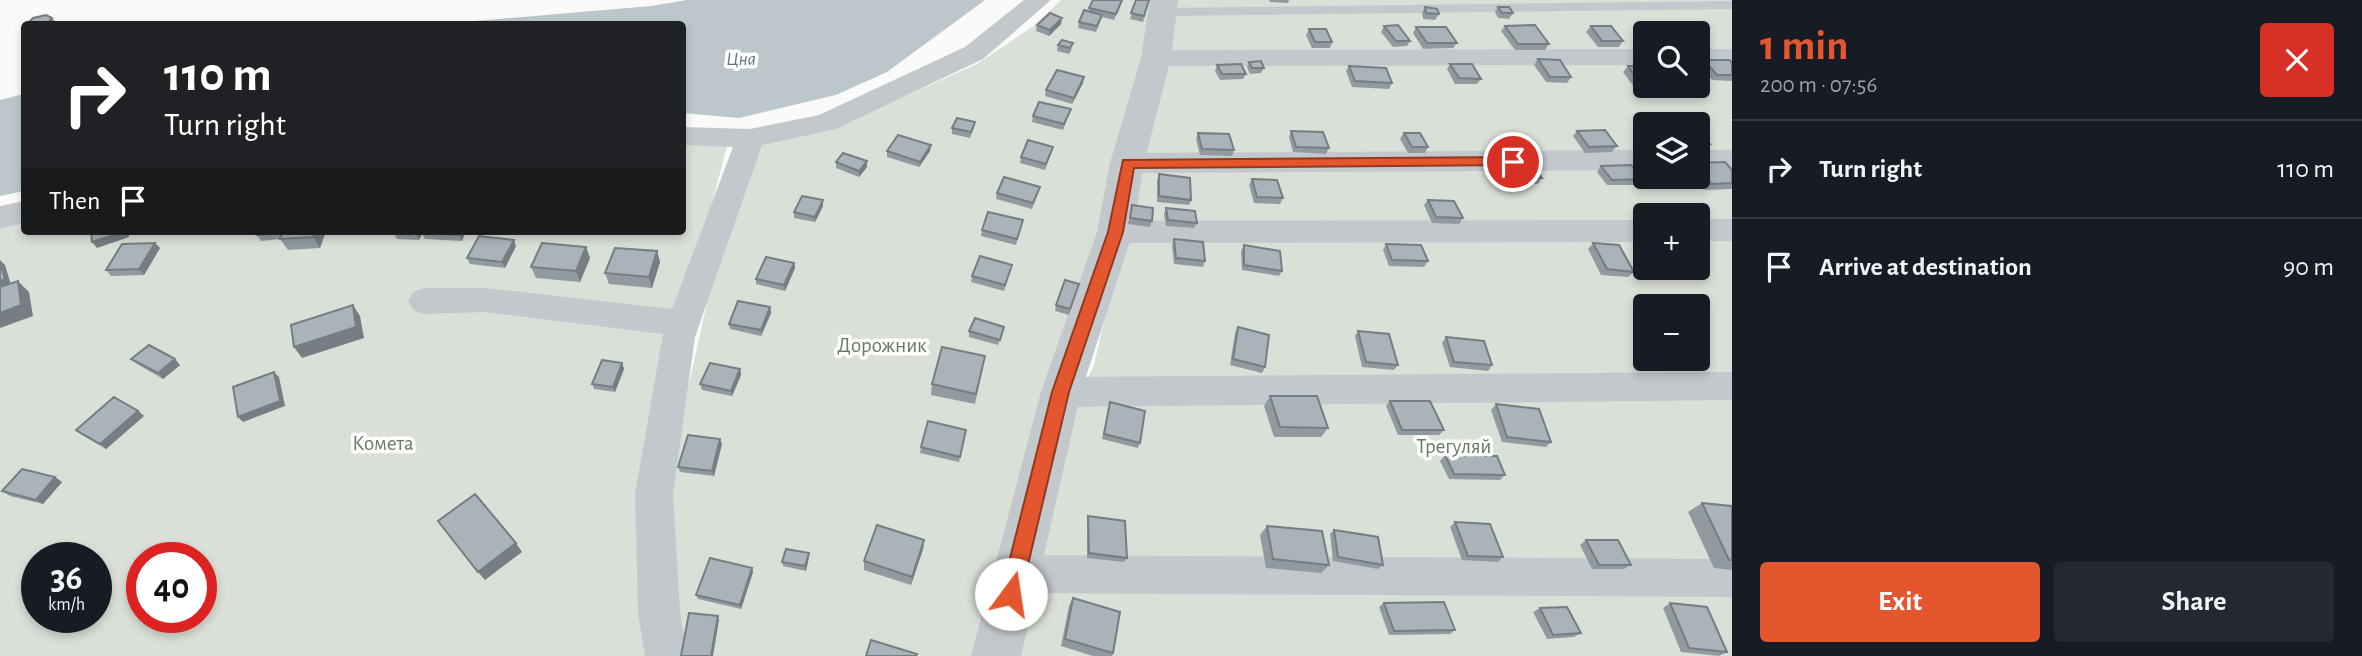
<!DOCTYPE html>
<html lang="en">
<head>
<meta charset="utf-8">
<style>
  body { margin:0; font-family:"Alegreya Sans",sans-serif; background:#242831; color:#f1f3f6; height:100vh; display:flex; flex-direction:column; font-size:26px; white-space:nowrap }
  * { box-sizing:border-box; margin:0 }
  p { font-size:23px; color:#9ea1a6 }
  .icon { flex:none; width:38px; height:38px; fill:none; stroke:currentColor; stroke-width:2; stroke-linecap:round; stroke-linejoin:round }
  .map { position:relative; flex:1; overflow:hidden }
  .drawer { display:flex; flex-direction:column; background:#171b24; width:630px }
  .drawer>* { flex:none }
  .hud { position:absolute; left:21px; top:21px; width:665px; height:214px; border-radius:7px; box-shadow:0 4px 10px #0003; background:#202124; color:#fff; overflow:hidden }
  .buttons { position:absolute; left:1633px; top:21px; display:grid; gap:14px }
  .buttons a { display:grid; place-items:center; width:77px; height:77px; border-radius:7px; background:#171b24; box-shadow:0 4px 10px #0003; font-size:35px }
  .speed { position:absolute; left:21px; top:542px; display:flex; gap:14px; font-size:35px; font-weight:700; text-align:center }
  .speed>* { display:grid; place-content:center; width:91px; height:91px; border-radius:50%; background:#171b24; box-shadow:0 4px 10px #0003; line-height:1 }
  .speed small { font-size:18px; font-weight:400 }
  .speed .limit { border:10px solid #d22; background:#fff; color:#111 }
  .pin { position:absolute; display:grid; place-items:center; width:60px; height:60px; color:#fff; margin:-30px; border:4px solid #fff; border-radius:50%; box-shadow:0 2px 7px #0007 }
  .me { position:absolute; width:77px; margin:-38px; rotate:14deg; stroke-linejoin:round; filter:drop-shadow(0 0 5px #0008) }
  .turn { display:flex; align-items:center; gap:24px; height:147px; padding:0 28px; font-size:32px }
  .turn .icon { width:91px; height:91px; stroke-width:2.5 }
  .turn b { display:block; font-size:49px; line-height:60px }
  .then { display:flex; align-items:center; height:66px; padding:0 28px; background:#0003; gap:14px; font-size:26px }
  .round { display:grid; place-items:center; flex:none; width:74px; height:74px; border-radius:7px; background:#242831 }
  .head { display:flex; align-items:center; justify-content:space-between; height:119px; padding:0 28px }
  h1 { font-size:42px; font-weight:600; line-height:52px; color:#e4572e }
  .cta { display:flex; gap:14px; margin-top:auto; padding:14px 28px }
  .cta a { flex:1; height:80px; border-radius:7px; background:#e4572e; color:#fff; font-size:28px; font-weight:600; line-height:80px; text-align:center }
  .cta a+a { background:#242831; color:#f1f3f6 }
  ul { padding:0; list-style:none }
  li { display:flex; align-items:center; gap:21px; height:98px; padding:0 28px; border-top:2px solid #363941 }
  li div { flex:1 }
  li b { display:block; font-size:26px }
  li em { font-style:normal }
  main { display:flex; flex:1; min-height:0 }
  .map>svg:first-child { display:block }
  .green { fill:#dadfd7; fill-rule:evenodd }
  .water { fill:#bbc7cb }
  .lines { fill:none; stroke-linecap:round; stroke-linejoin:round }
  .service { fill:#c3c8cc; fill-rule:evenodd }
  .minor { fill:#c3c8cc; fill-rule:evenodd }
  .tertiary { fill:#c3c8cc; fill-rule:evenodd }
  .wall { fill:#929a9f }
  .shaded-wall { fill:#777d82 }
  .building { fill:#aab3b9; stroke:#777d82; stroke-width:2 }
  .route { fill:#e4572e; stroke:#94391e; stroke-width:2 }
  .labels { text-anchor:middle; stroke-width:7; stroke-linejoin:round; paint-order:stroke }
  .far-water-label { font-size:19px; font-style:italic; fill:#60757c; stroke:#fff }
  .park-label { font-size:21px; fill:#687a64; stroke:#fff }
</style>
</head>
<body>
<main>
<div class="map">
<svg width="1732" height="656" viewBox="0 0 1732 656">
  <rect width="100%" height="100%" fill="#fafaf8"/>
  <path class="green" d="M1061 0H1152L1142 62 985 656H677L666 487 709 294 757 145 834 128 977 64 1035 25Z
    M1171 0H1732V2L1171 9Z
    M1732 8V228H1698V215H1645V228L1123 226 1171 14ZM1645 33H1698V86H1645ZM1645 124H1698V177H1645Z
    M683 145 727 146 635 498 652 656H0V221L24 216V231H682ZM37 558H96V618H37ZM142 558H201V618H142Z
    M1645 236V268H1698V236H1732V656H1018L1075 405 1094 365 1123 238ZM1645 306H1698V359H1645Z"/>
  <path class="water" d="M687 0H985L887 72 836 95 739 118 683 113 682 24H440L651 6Z
    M24 94V191L0 196V100Z"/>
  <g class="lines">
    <path class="service" d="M1732 1V9L1162 16 1156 12 1162 8Z"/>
    <path class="minor" d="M1024 0H1051L983 59 836 129 762 145 695 337 673 494 680 612 687 656H645L638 612 635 494 663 334 485 312 424 314 413 310 408 301 413 292 424 288H485L672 309 733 147 682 145V127L750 129 819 115 965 47Z
      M1645 49V65L1156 66 1147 64 1143 58 1147 52 1156 50Z
      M1698 49H1732V65H1698Z
      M1645 150V170L1127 173 1117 170 1113 163 1117 156 1127 153Z
      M1698 150H1732V170H1698Z
      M24 201V223L0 228V206Z
      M1698 219H1732V241H1698Z
      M1645 220V242L1115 243 1104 240 1100 232 1104 224 1115 221Z
      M1732 372V400L1061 407 1049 402 1043 392 1049 382 1061 377Z
      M1016 555 1732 559V597L1016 593 1002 587 996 574 1002 561Z"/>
    <path class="tertiary" d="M1150 0H1178L1171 58 1144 163 1133 232 1081 392 1021 656H971L1041 392 1097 232 1110 163 1141 58Z"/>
  </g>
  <path class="wall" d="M1123 0 1114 20 1102 17 1096 32 1078 28 1079 22 1089 11V8Z
    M1136 0H1149L1143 22 1130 19Z
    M1269 0H1289L1288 3 1270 2Z
    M1425 7 1439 14 1435 20 1423 19 1422 13Z
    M1498 7 1513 13 1509 19 1498 18 1495 12Z
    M1061 24 1049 36 1036 31 1037 25Z
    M1384 26 1410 41 1407 46 1393 47 1381 32Z
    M1505 26 1549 44 1545 50H1515L1501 31Z
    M1591 26 1623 41 1619 47H1598L1586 32Z
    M1416 27 1457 43 1453 48 1423 49 1413 33Z
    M1309 29 1332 42 1330 48H1312L1306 35Z
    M1058 45 1072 49 1069 54 1057 51Z
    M1538 59 1571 77 1567 83 1546 82 1534 65Z
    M1704 60 1732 63V81L1712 80 1699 65Z
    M1249 62 1264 68 1261 73 1250 74 1247 67Z
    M1450 64 1481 79 1477 84H1455L1447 69Z
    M1217 65 1246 74 1243 79 1220 80 1215 71Z
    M1349 66 1392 83 1389 89 1352 87 1346 71Z
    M1628 66H1645V86H1655L1654 88 1634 87 1623 72Z
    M1083 83 1072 104 1045 96 1046 90Z
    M1071 109 1063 130 1032 122 1033 116Z
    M975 122 974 128 970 138 952 134V128Z
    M1698 129 1710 144 1705 150H1698Z
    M1291 131 1329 148 1326 154 1293 152 1289 137Z
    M1577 131 1617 146 1612 152 1585 153 1573 136Z
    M1198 133 1234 150 1232 156 1200 155 1196 139Z
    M1404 133 1428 147 1425 153H1408L1400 139Z
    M1053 147 1045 170 1020 163 1021 157Z
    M887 151H930L919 167 887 157Z
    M836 162 867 167 859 177 836 168Z
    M1698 163 1732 170V189L1706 190 1695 177H1698Z
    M1601 166 1642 179 1637 185H1607L1597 172Z
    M1506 169 1542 178 1538 184 1507 183 1502 174Z
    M1159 174 1191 200 1189 205 1157 202V180Z
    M1252 179 1283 198 1280 204 1254 203 1249 185Z
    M1040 187 1038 193 1032 209 996 199 997 193Z
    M1428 200 1463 218 1459 224 1432 223 1424 205Z
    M1132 205 1152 221 1150 227 1128 224Z
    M823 206 815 222 794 218V212Z
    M1166 208 1197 223 1194 228 1166 226 1164 214Z
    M1023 220 1016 245 981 236 982 230Z
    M258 231H326L320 248 288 250 280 239 261 241 257 235Z
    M395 231H466L462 241 425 239 422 234 419 240 397 239 394 234Z
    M1174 239 1205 261 1203 267 1174 264 1172 245Z
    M155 243 160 248 144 275 111 276 106 270Z
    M1593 243 1634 272 1628 277 1601 275 1588 249Z
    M1386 244 1428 261 1424 267 1389 266 1383 250Z
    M1244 245 1282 271 1279 276 1242 270 1241 251Z
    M516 246 505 268 470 264 467 258Z
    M657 251 660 262 652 288 609 284 605 273Z
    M590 258 580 282 536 278 531 267Z
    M794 263 795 268 785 291 756 284V279Z
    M1012 265 1004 291 971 282 972 276Z
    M1079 284 1069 315 1055 311 1056 305Z
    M770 307 771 313 761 336 730 329 729 324Z
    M1004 327 998 345 969 337V331Z
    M1238 327 1265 367 1262 373 1230 365 1235 333Z
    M1358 331 1398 365 1394 370 1362 367 1355 336Z
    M1446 337 1492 365 1488 371 1450 367 1442 343Z
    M131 359 180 365 163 379 137 364Z
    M622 363 624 369 615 392 594 389 592 384Z
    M983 366 975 404 931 395 932 384Z
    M740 369 741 375 732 396 702 390 700 384Z
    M1270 396 1328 428 1321 437H1274L1264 406Z
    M1390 401 1444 430 1439 435H1398L1386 406Z
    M1110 402 1140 443 1138 448 1102 439Z
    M1496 404 1551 442 1546 447 1502 442 1491 410Z
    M138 411 144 416 106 449 82 435 76 430Z
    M966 430 959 462 920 453 921 447Z
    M722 444 714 476 680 472 678 467Z
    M1445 455 1505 475 1500 480 1449 479 1440 461Z
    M55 477 62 482 43 504 10 496 2 491Z
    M1702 503 1732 506V570L1714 568 1688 512Z
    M1088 516 1127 558 1124 562 1087 558V521Z
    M1455 522 1503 557 1498 562 1462 560 1450 527Z
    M1267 526 1329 565 1321 573 1266 568 1260 535Z
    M1334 530 1383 565 1378 569 1333 561 1330 534Z
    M924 540 923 549 911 585 864 570V561Z
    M1586 540 1631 565 1624 569H1592L1580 545Z
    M809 553V557L806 571 783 566 782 562Z
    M753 572 741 609 698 599 696 595Z
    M1073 598 1113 653 1112 656H1093L1061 646 1069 606Z
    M1384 603 1455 630 1450 634 1389 635 1379 607Z
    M1670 603 1727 652 1719 656 1681 652 1663 608Z
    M1540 608 1581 633 1574 637 1547 639 1533 612Z"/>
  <path class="shaded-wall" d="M52 18 57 24H47Z
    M1062 18 1061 24 1049 36 1050 30Z
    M1084 77 1083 83 1072 104 1074 98Z
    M931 145 930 151 919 167 920 162Z
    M867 161V167L859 177V171Z
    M823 200V206L815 222V217Z
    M123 231H128L129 237 97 248 92 242Z
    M315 231H326L320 248 313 237Z
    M418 231H423L419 240 416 234Z
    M461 231H466L462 241 459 235Z
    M514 240 516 246 505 268 502 262Z
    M155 243 160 248 144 275 139 269Z
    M586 247 590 258 580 282 576 271Z
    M657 251 660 262 652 288 649 277Z
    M0 260 5 265 11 285 0 289Z
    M794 263 795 268 785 291 784 285Z
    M18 281 29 292 33 316 0 328V313Z
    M353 305 360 316 364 338 302 358 294 347Z
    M770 307 771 313 761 336V330Z
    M175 359 180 365 163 379 158 373Z
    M622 363 624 369 615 392 613 387Z
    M740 369 741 375 732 396 731 391Z
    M274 372 279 377 285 406 243 422 238 417Z
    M138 411 144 416 106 449 100 444Z
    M720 439 722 444 714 476 712 471Z
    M55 477 62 482 43 504 36 500Z
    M924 540 923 549 911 585 912 577Z
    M516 543 522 552 485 580 478 572Z
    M809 553V557L806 571 805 566Z
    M752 568 753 572 741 609 740 605Z
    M718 616 719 620 713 656H711Z"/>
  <path class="building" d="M1093 0H1122L1116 14 1089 8Z
    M1136 0H1149L1144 16 1131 13Z
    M1425 7 1437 9 1439 14 1426 13Z
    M1498 7H1509L1513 13H1502Z
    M1084 10 1102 15 1097 26 1079 22Z
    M1050 13 1062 18 1050 30 1037 25Z
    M46 15 52 18 47 24H27L33 18Z
    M1398 25 1410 41H1396L1384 26Z
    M1535 25 1549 44H1518L1505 26Z
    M1591 26H1611L1623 41H1602Z
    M1416 27H1446L1457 43H1427Z
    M1309 29H1326L1332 42H1315Z
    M1062 40 1073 43 1070 48 1058 45Z
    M1538 59 1560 60 1571 77H1550Z
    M1704 60H1730L1732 63V75H1717Z
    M1261 61 1264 68H1252L1249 62Z
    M1241 64 1246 74H1222L1217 65Z
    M1450 64H1472L1481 79 1459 78Z
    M1349 66 1386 68 1392 83 1355 81Z
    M1628 66H1645V81H1639Z
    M1057 70 1084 77 1074 98 1046 90Z
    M1039 102 1071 109 1064 124 1033 116Z
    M957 118 975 122 971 132 952 128Z
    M1698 129 1710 144H1698Z
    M1605 130 1617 146 1589 147 1577 131Z
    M1291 131 1323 132 1329 148 1296 147Z
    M1198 133 1229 134 1234 150 1202 149Z
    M1404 133H1420L1428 147H1412Z
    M898 135 931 145 920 162 887 151Z
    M1028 140 1053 147 1046 164 1021 157Z
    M843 153 867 161 859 171 836 162Z
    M1725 162 1732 170V183L1711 184 1698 168V163Z
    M1631 165 1642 179 1612 180 1601 166Z
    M1506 169H1536L1542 178H1511Z
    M1159 174 1190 178 1191 200 1159 196Z
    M1004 177 1040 187 1033 203 997 193Z
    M1252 179 1277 180 1283 198 1257 197Z
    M802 196 823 200 815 217 794 212Z
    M1428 200 1454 201 1463 218 1436 217Z
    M1132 205 1153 208 1152 221 1130 218Z
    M1166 208 1195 211 1197 223 1168 220Z
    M988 212 1023 220 1017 239 982 230Z
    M91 231H123V232L92 242Z
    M258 231H283V233L257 235Z
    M283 231H315L313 237 280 239Z
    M395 231H418L416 234H394Z
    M423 231H461L459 235 422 233Z
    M479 236 514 240 502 262 467 258Z
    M1174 239 1203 242 1205 261 1176 258Z
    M155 243 139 269 106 270 122 244Z
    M542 243 586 247 576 271 531 267Z
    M1593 243 1619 245 1634 272 1607 269Z
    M1386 244 1421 245 1428 261 1392 260Z
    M1244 245 1280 251 1282 271 1244 265Z
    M615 248 657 251 649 277 605 273Z
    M980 256 1012 265 1005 285 972 276Z
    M766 257 794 263 784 285 756 279Z
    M0 262 5 279 0 281Z
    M1065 280 1079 284 1070 309 1056 305Z
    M18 281 21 305 0 313V287Z
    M738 301 770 307 761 330 729 324Z
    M353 305 356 327 294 347 291 325Z
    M975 318 1004 327 1000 340 969 331Z
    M1238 327 1269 335 1265 367 1233 359Z
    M1358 331 1389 334 1398 365 1366 362Z
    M1446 337 1484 341 1492 365 1454 362Z
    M149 345 175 359 158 373 131 359Z
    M942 347 985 356 976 394 932 384Z
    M602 360 622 363 613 387 592 384Z
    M710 363 740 369 731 391 700 384Z
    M274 372 280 401 238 417 233 387Z
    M1270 396H1317L1328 428 1280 427Z
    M114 397 138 411 100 444 76 430Z
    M1390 401H1430L1444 430H1402Z
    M1110 402 1145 411 1140 443 1104 434Z
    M1496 404 1539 409 1551 442 1507 437Z
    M928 421 966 430 960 457 921 447Z
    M688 435 720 439 712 471 678 467Z
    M1445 455 1497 456 1505 475 1454 474Z
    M22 469 55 477 36 500 2 491Z
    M475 494 516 543 478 572 438 521Z
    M1702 503 1732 506V560H1729Z
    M1088 516 1125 521 1127 558 1089 553Z
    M1455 522 1490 524 1503 557 1468 556Z
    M877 525 924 540 912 577 864 561Z
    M1267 526 1322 531 1329 565 1273 559Z
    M1334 530 1378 537 1383 565 1338 557Z
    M1586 540H1618L1631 565H1599Z
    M786 549 809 553 805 566 782 562Z
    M710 558 752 568 740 605 696 595Z
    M1073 598 1120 612 1113 653 1065 639Z
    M1444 602 1455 630 1394 631 1384 603Z
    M1670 603 1707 607 1727 652 1689 648Z
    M1567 607 1581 633 1553 635 1540 608Z
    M689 613 718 616 711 656H681Z
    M871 640 917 654 916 656H866Z"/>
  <path class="route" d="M1513 157 1518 158V165L1134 168 1123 232 1069 392 1021 594 1018 601 1011 604 1004 601 1001 594 1052 392 1108 232 1123 160Z"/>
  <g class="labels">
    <g class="far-water-label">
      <text x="741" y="65">Цна</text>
    </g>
    <g class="park-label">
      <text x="882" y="352">Дорожник</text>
      <text x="383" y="450">Комета</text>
      <text x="1454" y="453">Трегуляй</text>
    </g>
  </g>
</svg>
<div class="buttons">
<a><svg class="icon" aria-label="search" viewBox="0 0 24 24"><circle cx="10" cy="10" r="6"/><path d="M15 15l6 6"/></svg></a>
<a><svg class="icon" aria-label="layers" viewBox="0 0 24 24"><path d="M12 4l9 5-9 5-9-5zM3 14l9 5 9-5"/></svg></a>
<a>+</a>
<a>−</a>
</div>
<div class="speed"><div>36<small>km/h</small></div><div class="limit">40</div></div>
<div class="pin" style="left:1513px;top:162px;background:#d93025"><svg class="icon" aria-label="arrive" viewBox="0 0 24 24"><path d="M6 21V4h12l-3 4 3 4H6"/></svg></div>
<svg class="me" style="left:1011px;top:594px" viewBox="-20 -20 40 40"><circle r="19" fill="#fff"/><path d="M0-13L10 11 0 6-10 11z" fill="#e4572e"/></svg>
<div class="hud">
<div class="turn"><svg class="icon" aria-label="right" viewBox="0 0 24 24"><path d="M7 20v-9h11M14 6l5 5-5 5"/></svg><div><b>110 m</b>Turn right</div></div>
<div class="then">Then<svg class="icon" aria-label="arrive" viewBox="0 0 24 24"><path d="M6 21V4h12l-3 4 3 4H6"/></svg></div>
</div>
</div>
<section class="drawer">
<div class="head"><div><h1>1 min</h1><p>200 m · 07:56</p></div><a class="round" style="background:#d93025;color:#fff"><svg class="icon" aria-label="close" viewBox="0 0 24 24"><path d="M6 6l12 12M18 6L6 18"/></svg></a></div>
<ul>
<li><svg class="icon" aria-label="right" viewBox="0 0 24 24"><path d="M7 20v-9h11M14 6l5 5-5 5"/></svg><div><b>Turn right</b></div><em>110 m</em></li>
<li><svg class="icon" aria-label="arrive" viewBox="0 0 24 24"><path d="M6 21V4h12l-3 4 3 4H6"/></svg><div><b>Arrive at destination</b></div><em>90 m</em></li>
</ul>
<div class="cta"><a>Exit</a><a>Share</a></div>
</section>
</main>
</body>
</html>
